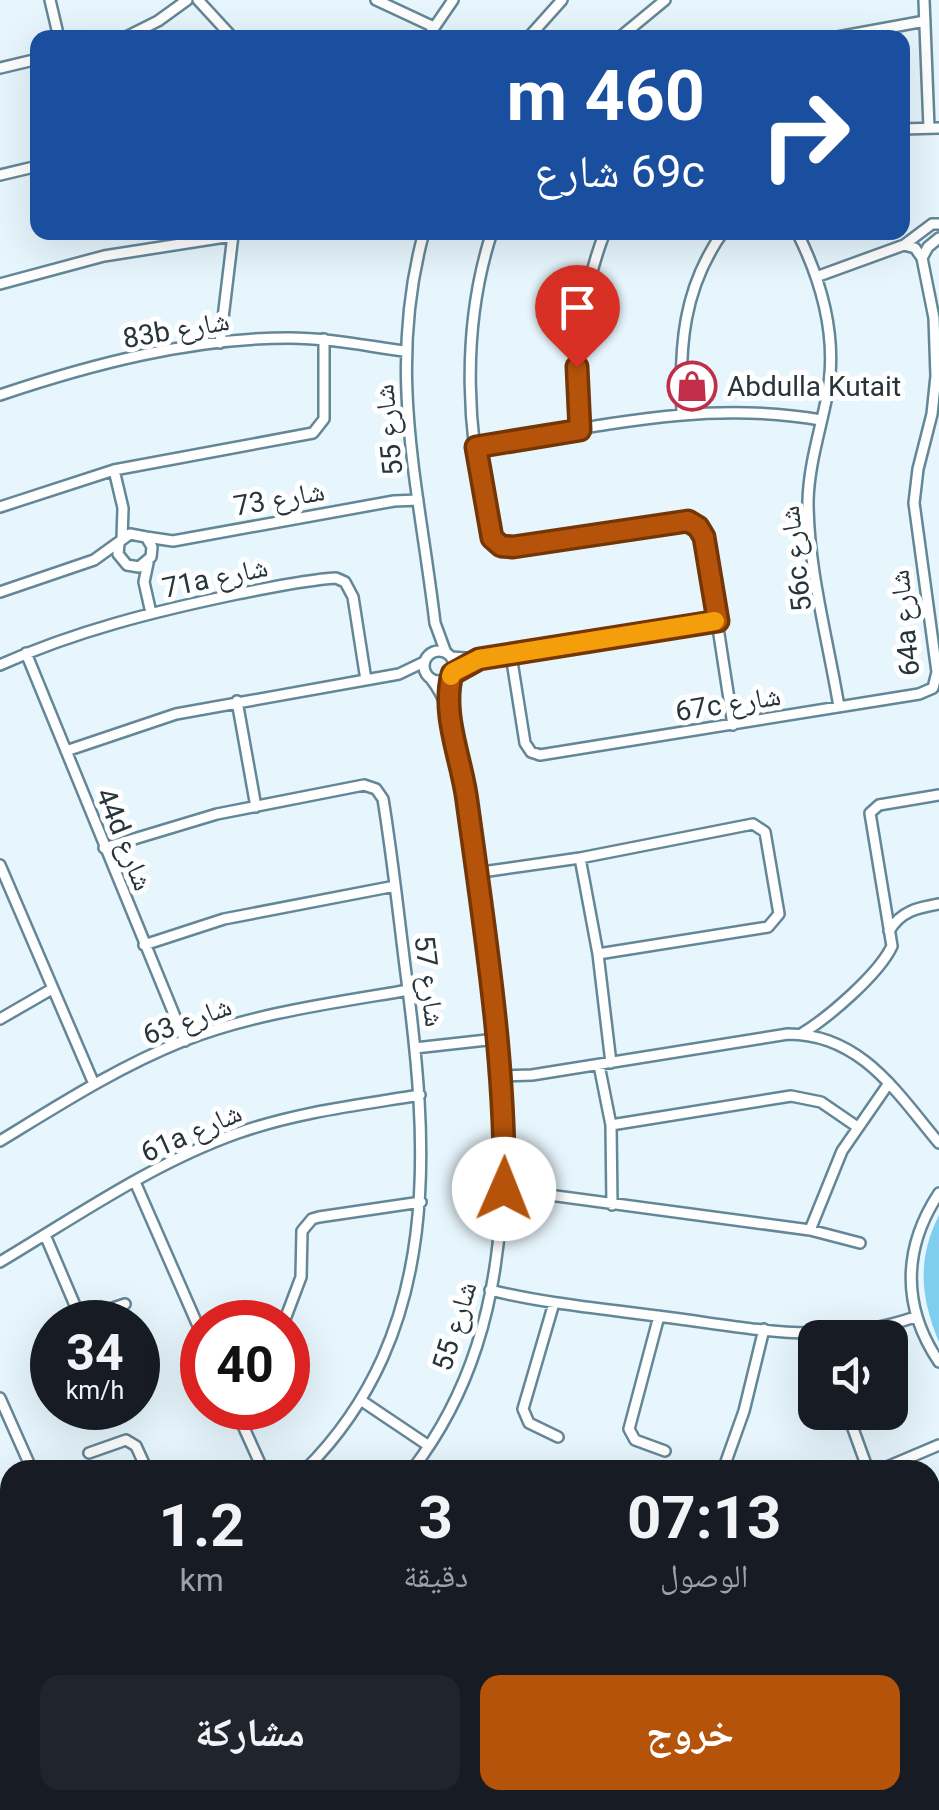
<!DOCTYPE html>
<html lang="ar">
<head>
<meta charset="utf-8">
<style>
  body { margin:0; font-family:Roboto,"Noto Naskh Arabic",sans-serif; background:#20242c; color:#f1f3f6; direction:rtl; height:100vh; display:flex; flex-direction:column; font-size:38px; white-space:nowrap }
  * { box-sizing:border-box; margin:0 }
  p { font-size:32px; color:#9ea1a6 }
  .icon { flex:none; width:55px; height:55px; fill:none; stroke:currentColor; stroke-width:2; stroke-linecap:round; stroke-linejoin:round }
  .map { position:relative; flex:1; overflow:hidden; direction:ltr }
  .panel { position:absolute; left:0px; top:1460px; width:940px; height:350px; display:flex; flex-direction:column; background:#171b24; border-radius:30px 30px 0 0; box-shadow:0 10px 40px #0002; direction:rtl }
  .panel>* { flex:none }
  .top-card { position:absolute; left:30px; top:30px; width:880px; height:210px; border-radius:20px; box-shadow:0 10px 40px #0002; direction:rtl; background:#1a4fa0; color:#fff; overflow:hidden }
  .fabs { position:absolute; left:798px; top:1320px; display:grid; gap:20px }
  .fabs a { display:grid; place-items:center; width:110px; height:110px; border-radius:20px; background:#171b24; box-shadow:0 10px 40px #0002; font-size:50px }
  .speed { position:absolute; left:30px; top:1300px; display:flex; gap:20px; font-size:50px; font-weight:700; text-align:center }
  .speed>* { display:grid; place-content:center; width:130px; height:130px; border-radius:50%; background:#171b24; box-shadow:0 10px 40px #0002; line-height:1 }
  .speed small { font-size:25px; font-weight:400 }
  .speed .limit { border:15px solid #d22; background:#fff; color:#111 }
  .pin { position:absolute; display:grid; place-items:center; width:85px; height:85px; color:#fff; margin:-102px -42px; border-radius:50% 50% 50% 0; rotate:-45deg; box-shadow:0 0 10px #0007 }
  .pin .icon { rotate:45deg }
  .me { position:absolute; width:110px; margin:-55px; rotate:1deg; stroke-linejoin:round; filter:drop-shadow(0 0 8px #0008) }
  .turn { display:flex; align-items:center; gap:35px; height:210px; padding:0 40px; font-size:45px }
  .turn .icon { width:130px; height:130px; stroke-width:2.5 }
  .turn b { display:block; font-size:70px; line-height:85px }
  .eta { display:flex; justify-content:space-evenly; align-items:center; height:170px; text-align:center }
  .eta b { font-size:60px; font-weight:700; line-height:70px }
  .action { display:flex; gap:20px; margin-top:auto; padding:20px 40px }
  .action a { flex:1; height:115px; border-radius:20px; background:#b45309; color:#fff; font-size:40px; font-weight:700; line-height:115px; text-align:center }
  .action a+a { background:#20242c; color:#f1f3f6 }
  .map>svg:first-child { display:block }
  .green { fill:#7fceef }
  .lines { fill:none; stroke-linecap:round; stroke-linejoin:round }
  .minor-casing { stroke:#648797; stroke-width:14 }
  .major-casing { stroke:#648797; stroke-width:15 }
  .minor { stroke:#fff; stroke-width:9 }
  .major { stroke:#fff; stroke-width:10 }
  .route-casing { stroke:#753606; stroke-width:25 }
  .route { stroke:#b45309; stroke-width:18 }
  .slow { stroke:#f59e0b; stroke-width:18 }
  .labels { text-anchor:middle; stroke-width:10; stroke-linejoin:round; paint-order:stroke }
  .street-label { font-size:28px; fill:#26353b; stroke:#fff }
  .poi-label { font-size:28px; fill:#26353b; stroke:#fff; text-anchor:start }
</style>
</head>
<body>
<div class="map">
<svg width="939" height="1810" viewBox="0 0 939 1810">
  <rect width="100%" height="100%" fill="#e7f6fd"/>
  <path class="green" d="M939 1215V1342C920 1297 917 1259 939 1215Z"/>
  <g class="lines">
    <g class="minor-casing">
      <path id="minor" d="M50 0 59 38
        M198 0 233 38
        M376 0 434 27
        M924 0 929 128
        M124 38 158 21 187 0
        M427 38 453 0
        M528 38 562 0
        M619 38 665 0
        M832 38 925 21
        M0 68 38 59
        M902 129 939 128
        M0 175 38 166
        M424 232C386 370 419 487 435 623L446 653
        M492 232C460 330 466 439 492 538L501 546 513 547 682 520 694 523 704 537 733 725
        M797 232C822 282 838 340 827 396 820 432 809 464 808 501 808 569 828 640 839 707
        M922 258 928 247 939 238
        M816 277 904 245 932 224H939
        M0 284 104 256 232 236
        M220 343 233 235
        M0 395C92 364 192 338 289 338 329 338 366 346 404 351
        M682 413C679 347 683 288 723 232
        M580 430C576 360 579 298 605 232
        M476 447C594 428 701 399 821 420
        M114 470 123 508 122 539
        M0 507 114 470 313 433 324 419V339
        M146 537 173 541 394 501 418 500
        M148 563 144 582 151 613
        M0 592 94 560 130 534 146 537 152 547 151 557 139 567 127 565 118 554 119 544
        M424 666a15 15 0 1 1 30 0a15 15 0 1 1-30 0Z
        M26 653 185 1041
        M511 655 525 743 531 752 540 755 919 694 933 688 937 672 914 503 918 469 932 414 936 376 934 318 922 258 915 248 904 245
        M451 657 479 659 718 621
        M0 665C75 631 156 611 237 594 269 588 303 580 336 578L345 582 353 597 366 680
        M237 701 256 807
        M66 751 176 714 399 674 424 662
        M104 848 217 814 364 785 376 789 383 799C392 854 398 910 405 966 429 1145 444 1331 305 1470
        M580 858 598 954 611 1063
        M0 865 94 1084
        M475 873 580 858 753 824 765 832 779 914 768 927 598 954
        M889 931C901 911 917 908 939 904
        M144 945 224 919 395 886
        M0 1019 52 989
        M801 1034C828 1018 879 974 892 946L870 813 879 805 939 795
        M415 1048 496 1039
        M599 1065 611 1125 612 1205
        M500 1076 532 1075 788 1034C861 1034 897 1093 939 1143
        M611 1125 791 1096 821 1102 856 1126
        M0 1141C59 1105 118 1067 183 1041 255 1013 333 1003 409 990
        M135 1182 202 1335
        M504 1189 810 1230 860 1243
        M939 1193C902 1249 902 1307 939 1362
        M810 1230 842 1151 889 1083
        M45 1235 77 1310 89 1316 125 1304
        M0 1262C77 1216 153 1163 238 1133 297 1112 359 1105 420 1095
        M490 1290C547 1304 606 1309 665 1317 752 1328 829 1347 915 1317
        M554 1303 523 1409 529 1423 558 1437
        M659 1316 629 1429 635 1440 665 1451
        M284 1322 301 1277 302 1231 312 1219 319 1217 421 1202
        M0 1398 32 1470
        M362 1401 429 1446
        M235 1408 263 1470
        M847 1412 868 1470
        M89 1453 126 1440 136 1446 147 1470
        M412 1470C544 1298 499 1073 476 876 469 821 466 723 431 679
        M723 1470 744 1411 764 1329
        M880 1470 939 1445
        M930 1562 939 1557
        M0 1734 10 1732
        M930 1792 939 1765
        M187 1810 190 1800
        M300 1810 305 1800
        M450 1810 466 1800
        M618 1810 628 1800
        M813 1810 816 1800
        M924 1810 927 1800"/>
    </g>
    <g class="major-casing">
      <path id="major" d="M0 1569 10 1592
        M0 1604 10 1627
        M3 1720 10 1714
        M65 1800 67 1810
        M83 1800 85 1810"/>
    </g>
    <use href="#minor" class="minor"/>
    <use href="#major" class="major"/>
  </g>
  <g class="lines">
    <g class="route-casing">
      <path id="route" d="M504 1189C506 1063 484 926 467 801 462 760 441 715 452 674L479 659 718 621 704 537 698 527 688 521 513 547 501 546 492 538 476 447 580 430 577 367"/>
    </g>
    <use href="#route" class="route"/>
    <path class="slow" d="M451 676 453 672 479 659 715 621"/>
  </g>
  <defs>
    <g id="shop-ring" transform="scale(2.5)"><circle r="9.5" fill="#fff" stroke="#c02f47" stroke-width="1.5"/><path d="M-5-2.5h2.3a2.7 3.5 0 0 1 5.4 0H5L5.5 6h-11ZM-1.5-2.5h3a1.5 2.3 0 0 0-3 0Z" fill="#c02f47"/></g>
  </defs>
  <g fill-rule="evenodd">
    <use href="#shop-ring" x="692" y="386"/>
  </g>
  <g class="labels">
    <g class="street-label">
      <text transform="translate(176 329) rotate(-10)" y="10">83b شارع</text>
      <text transform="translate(388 430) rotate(-96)" y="10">شارع 55</text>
      <text transform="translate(279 498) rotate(-10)" y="10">شارع 73</text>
      <text transform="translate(795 559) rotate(-97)" y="10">56c شارع</text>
      <text transform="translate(215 577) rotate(-12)" y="10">71a شارع</text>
      <text transform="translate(904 623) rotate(-96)" y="10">64a شارع</text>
      <text transform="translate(728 703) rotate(-9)" y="10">67c شارع</text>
      <text transform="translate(125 839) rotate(68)" y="10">44d شارع</text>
      <text transform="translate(430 981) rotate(83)" y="10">شارع 57</text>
      <text transform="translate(187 1020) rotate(-20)" y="10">شارع 63</text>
      <text transform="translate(191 1132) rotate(-24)" y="10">61a شارع</text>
      <text transform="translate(454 1326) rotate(-73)" y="10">شارع 55</text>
    </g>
    <g class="poi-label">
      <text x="727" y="396">Abdulla Kutait</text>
    </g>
  </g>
</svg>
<div class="fabs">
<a><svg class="icon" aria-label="sound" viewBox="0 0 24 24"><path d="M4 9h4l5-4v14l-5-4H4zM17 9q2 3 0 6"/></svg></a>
</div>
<div class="speed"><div>34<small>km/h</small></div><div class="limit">40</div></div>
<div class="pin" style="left:577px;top:367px;background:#d93025"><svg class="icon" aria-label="arrive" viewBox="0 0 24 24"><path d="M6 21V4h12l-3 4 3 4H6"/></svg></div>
<svg class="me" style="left:504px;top:1189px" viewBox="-20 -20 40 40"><circle r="19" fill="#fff"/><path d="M0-13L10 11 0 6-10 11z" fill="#b45309"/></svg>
<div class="top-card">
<div class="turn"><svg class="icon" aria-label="right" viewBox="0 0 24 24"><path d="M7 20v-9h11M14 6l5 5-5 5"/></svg><div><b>460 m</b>69c شارع</div></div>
</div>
<section class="panel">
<div class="eta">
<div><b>07:13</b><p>الوصول</p></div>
<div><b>3</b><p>دقيقة</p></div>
<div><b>1.2</b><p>km</p></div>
</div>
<div class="action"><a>خروج</a><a>مشاركة</a></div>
</section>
</div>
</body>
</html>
